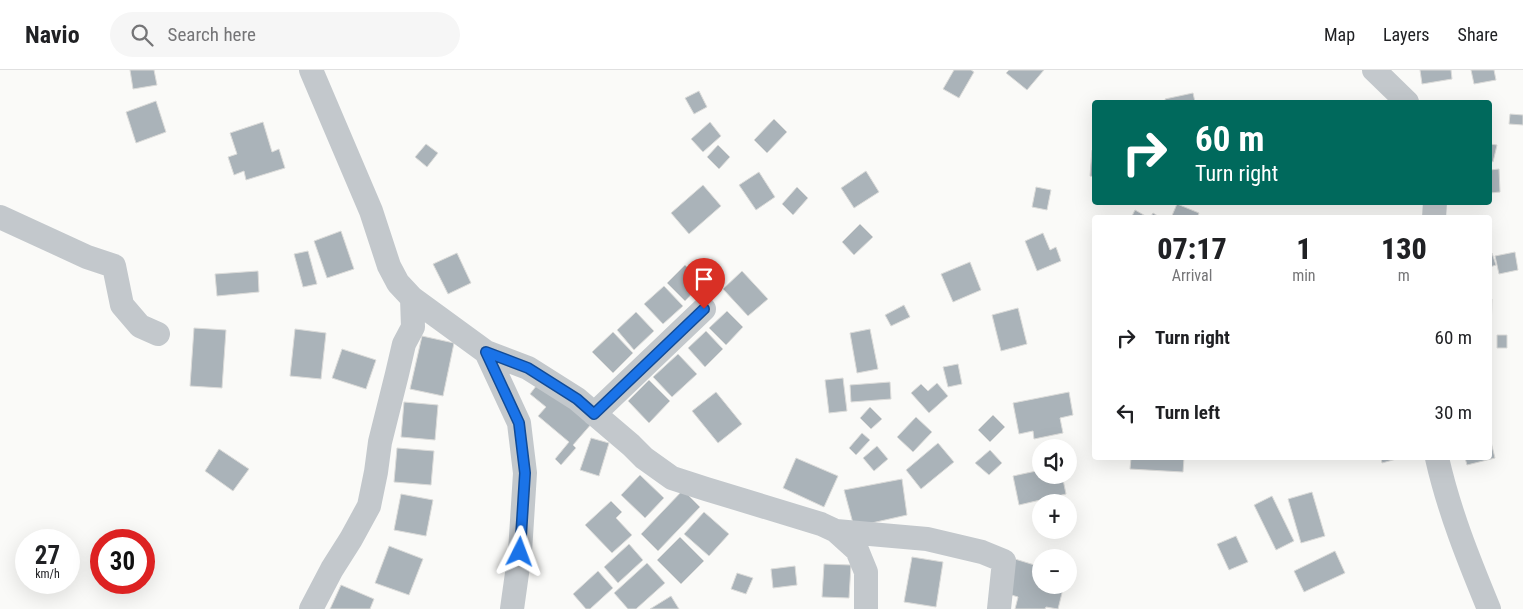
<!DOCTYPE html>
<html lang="en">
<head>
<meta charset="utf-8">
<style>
  body { margin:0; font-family:"Roboto Condensed",sans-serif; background:#f6f6f6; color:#202124; height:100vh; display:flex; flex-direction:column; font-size:19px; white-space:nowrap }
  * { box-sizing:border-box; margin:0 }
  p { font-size:16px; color:#757577 }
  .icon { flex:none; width:28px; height:28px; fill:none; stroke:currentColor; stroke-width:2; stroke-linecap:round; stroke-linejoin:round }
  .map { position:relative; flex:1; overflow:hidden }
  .drawer { position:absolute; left:1092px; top:145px; width:400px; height:245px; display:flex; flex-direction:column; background:#fff; border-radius:5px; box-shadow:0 5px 20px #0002 }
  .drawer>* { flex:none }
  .banner { position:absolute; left:1092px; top:30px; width:400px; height:105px; border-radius:5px; box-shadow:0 5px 20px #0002; background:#00695c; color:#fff; overflow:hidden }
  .controls { position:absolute; left:1032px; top:369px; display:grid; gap:10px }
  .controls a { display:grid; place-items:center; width:45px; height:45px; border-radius:50%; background:#fff; box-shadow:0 5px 20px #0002; font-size:25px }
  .speed { position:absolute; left:15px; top:459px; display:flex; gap:10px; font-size:25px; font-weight:700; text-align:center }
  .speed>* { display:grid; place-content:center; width:65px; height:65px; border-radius:50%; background:#fff; box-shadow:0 5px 20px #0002; line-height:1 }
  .speed small { font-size:12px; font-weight:400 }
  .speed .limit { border:8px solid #d22; background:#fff; color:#111 }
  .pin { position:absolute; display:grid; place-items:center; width:42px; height:42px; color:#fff; margin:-51px -21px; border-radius:50% 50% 50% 0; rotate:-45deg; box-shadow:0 0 5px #0007 }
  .pin .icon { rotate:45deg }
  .me { position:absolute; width:55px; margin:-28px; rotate:3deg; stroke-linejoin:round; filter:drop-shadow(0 0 4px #0008) }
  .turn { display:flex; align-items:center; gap:18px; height:105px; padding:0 20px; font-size:22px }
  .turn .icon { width:65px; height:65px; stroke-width:2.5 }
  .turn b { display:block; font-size:35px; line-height:42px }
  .eta { display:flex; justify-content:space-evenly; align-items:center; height:85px; text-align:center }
  .eta b { font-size:30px; font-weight:800; line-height:35px }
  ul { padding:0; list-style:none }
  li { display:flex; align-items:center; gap:15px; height:75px; padding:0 20px }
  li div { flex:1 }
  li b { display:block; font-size:19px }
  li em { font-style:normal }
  header { display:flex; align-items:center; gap:30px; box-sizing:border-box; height:70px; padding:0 25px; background:#fff; border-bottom:1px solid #e0e0e0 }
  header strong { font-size:24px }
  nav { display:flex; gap:28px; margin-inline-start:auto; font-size:18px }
  .search { width:350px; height:45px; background:#f6f6f6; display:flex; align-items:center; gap:12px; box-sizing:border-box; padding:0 18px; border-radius:28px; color:#757577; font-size:19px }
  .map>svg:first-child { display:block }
  .building { fill:#aab3b9; stroke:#dcdcda }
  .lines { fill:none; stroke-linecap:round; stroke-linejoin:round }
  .minor { stroke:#c3c8cc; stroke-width:24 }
  .route-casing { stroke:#114b97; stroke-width:12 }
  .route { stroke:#1a73e8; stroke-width:9 }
</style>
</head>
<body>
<header>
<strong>Navio</strong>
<div class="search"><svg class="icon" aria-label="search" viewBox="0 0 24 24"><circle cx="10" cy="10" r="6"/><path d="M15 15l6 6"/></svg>Search here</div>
<nav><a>Map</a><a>Layers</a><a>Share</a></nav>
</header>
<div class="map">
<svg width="1523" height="539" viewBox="0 0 1523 539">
  <rect width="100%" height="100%" fill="#fafaf8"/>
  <path class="building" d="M130 0H154L157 15 133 19Z
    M954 0H971L974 2 959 28 943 19Z
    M1009 0H1044L1027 20 1006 3Z
    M1420 0H1451L1452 9 1422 14Z
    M1471 0H1494L1496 10 1474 14Z
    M699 21 707 37 694 44 685 28Z
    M1193 23 1195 32H1166L1165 29Z
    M156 31 166 62 136 73 126 42Z
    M1510 44 1523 45V55L1509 54Z
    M774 49 787 62 767 83 754 70Z
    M263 52 272 82 279 79 285 98 246 110 244 101 234 105 228 87 237 84 230 63Z
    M710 52 721 66 703 82 691 69Z
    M426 74 438 83 427 97 415 87Z
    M1490 74 1497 75 1493 92 1490 91Z
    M718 75 730 87 719 99 707 87Z
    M1092 80 1095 81V107L1090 106Z
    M1499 99 1500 122 1490 123V100Z
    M866 101 879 122 854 138 841 118Z
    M759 102 775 127 756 140 739 115Z
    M703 115 721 136 689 164 671 143Z
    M797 117 808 128 793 145 782 134Z
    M1036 117 1051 120 1047 140 1032 137Z
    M1177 134 1199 143 1197 148H1171Z
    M1135 140 1149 148H1131Z
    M1153 143 1161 148H1150Z
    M860 154 873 167 854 185 842 172Z
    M341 161 354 199 327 208 314 171Z
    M1043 163 1050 180 1056 177 1061 191 1037 201 1025 171Z
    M308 181 317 214 303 217 294 184Z
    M1515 182 1518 200 1499 204 1495 186Z
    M457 183 471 213 448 224 433 194Z
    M1492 183 1496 195 1490 197V184Z
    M970 192 981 220 953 232 941 204Z
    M685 195 702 213 685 231 667 213Z
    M258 201 259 222 217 226 215 204Z
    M742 201 768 229 748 246 723 219Z
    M664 216 683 236 663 254 644 234Z
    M1490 229H1492L1491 261H1490Z
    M904 235 910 247 891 256 885 245Z
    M1018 238 1027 274 1001 281 992 245Z
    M727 241 743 257 726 275 709 258Z
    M636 242 654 261 634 280 617 260Z
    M194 258 226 260 222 318 190 316Z
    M295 259 326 263 321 309 290 306Z
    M870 259 878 299 857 303 850 263Z
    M706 261 723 279 705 297 688 278Z
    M613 262 633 283 613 303 592 282Z
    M1497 265H1507V278H1497Z
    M422 266 454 273 443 326 410 319Z
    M342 279 376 290 366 319 332 308Z
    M678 284 697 304 672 327 653 307Z
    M958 294 962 314 948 317 943 297Z
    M843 308 847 341 829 343 825 310Z
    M649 310 670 331 649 353 628 331Z
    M540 311 593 352 573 375 576 378 561 395 555 389 569 372 538 346 546 337 530 324Z
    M890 312 891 329 851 332 850 315Z
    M937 313 948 326 929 343 911 323 921 314 928 321Z
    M716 322 742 354 718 373 692 341Z
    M1069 322 1073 345 1060 348 1063 363 1034 369 1033 361 1019 364 1013 333Z
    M404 332 438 335 435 370 401 367Z
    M870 337 882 349 871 359 860 348Z
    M993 345 1005 357 990 372 978 360Z
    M916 347 932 362 913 382 897 367Z
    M862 363 870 370 856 385 849 378Z
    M591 368 609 373 599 406 580 400Z
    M1490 368 1495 388 1467 395 1465 388H1490Z
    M938 373 954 392 921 419 906 400Z
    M877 376 888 389 874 401 863 388Z
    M397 378 434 381 431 415 394 412Z
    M219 379 249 399 233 421 205 401Z
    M990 380 1002 393 989 405 975 393Z
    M796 388 838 406 824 437 783 418Z
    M1131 388H1184L1183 402 1130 399Z
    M1381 388H1400L1382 393Z
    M1041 400V405H1062L1066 424 1019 435 1013 406Z
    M640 405 664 428 645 448 621 425Z
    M902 409 907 445 854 457 844 420Z
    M683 420 700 437 658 481 641 464Z
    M1312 422 1325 466 1301 473 1288 429Z
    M401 424 433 430 426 466 394 460Z
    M1272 426 1294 471 1276 480 1254 435Z
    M611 431 622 442 616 448 632 465 612 483 585 455Z
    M704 442 729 464 709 486 684 464Z
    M1236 466 1248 492 1229 500 1217 474Z
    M680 467 704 491 681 514 657 490Z
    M629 474 643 490 618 513 604 497Z
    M389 476 423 489 409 525 375 513Z
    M1335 481 1345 503 1304 522 1294 501Z
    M912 487 943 492 936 537 904 532Z
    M1015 489 1041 497V515H1064L1058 539 1046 537 1045 539H1015L1018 527 1005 523Z
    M647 493 665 513 636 539H628L614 523Z
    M824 494 851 495 849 528 822 527Z
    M795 496 797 515 773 518 771 499Z
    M598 501 613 518 590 539H586L573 524Z
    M737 503 753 508 746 524 731 519Z
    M341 515 374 529 370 539H330Z
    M671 526 679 539H650Z"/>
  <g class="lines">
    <path class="minor" d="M311 0 371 141 389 196 398 213 412 228 486 282 528 298 577 329 631 375 644 388 672 408 706 419 821 454 836 461 857 480 866 502V539
      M1374 0 1407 32
      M0 147 87 187 114 196 122 235 140 256 158 264
      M1434 148 1435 132
      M486 282 519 353 525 403 520 482 512 539
      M594 344 704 239
      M1437 388C1449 441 1468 488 1489 539
      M836 461 927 469 982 482 1004 491 999 539
      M311 539 332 499 351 469 369 436 376 402 380 372 397 304 404 274 413 257 412 228"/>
  </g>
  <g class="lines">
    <g class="route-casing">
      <path id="route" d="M520 482 525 403 519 353 486 282 528 298 577 329 594 344 704 239"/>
    </g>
    <use href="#route" class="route"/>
  </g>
</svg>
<div class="controls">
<a><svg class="icon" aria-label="sound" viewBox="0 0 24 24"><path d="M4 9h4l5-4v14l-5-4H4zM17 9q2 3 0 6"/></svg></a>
<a>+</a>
<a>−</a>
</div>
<div class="speed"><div>27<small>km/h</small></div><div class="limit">30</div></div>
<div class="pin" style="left:704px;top:239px;background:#d93025"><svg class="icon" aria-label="arrive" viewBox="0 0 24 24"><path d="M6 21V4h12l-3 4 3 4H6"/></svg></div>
<svg class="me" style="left:520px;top:482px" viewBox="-20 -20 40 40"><path d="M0-17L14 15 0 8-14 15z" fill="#1a73e8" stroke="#fff" stroke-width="4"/></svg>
<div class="banner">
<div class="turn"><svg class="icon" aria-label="right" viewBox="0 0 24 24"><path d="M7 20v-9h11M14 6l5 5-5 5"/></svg><div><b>60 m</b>Turn right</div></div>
</div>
<section class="drawer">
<div class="eta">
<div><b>07:17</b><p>Arrival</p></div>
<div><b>1</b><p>min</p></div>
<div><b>130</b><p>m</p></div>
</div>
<ul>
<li><svg class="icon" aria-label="right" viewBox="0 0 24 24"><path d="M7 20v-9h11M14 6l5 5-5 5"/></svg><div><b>Turn right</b></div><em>60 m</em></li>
<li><svg class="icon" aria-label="left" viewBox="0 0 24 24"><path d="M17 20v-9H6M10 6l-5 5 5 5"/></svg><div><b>Turn left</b></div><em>30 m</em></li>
</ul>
</section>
</div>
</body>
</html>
